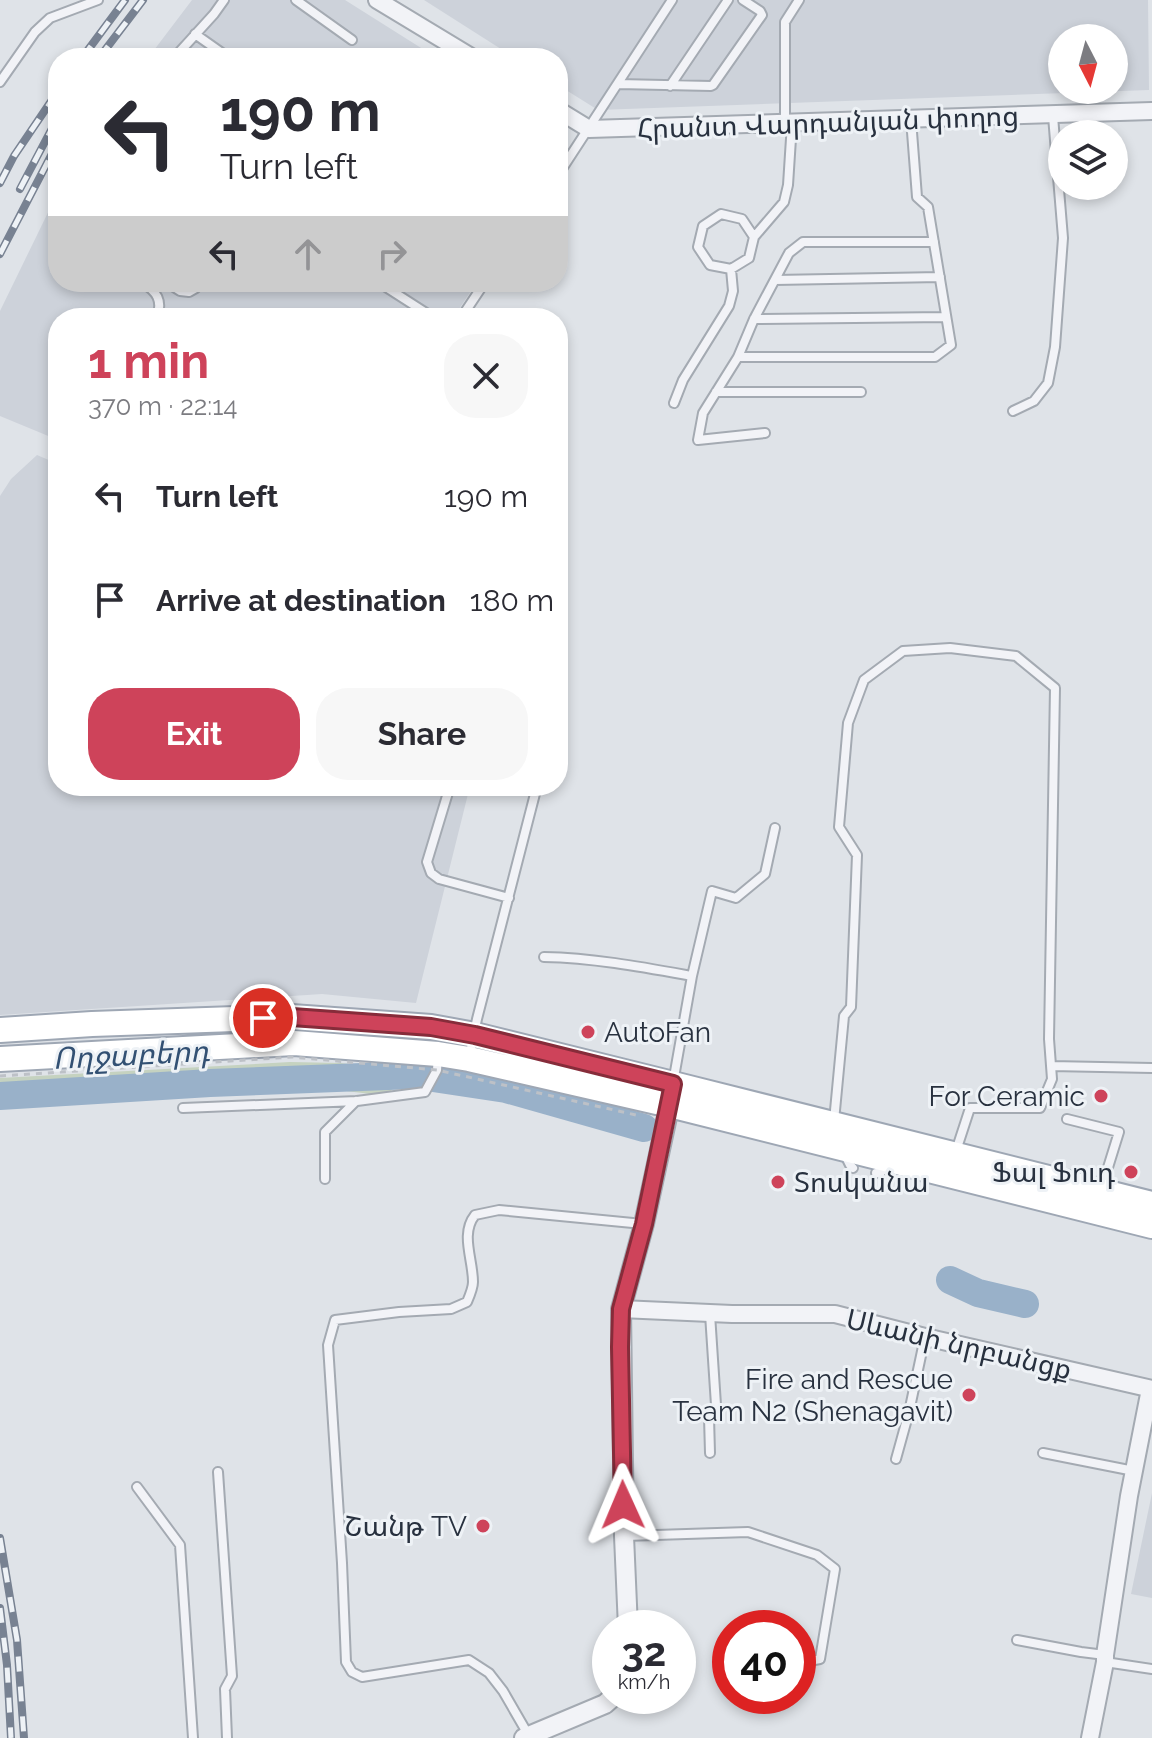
<!DOCTYPE html>
<html lang="en">
<head>
<meta charset="utf-8">
<style>
  body { margin:0; font-family:Raleway,"Noto Sans Armenian",sans-serif; background:#f7f7f7; color:#2b2b33; height:100vh; display:flex; flex-direction:column; font-size:30px; white-space:nowrap }
  * { box-sizing:border-box; margin:0 }
  p { font-size:26px; color:#7c7c81 }
  .icon { flex:none; width:44px; height:44px; fill:none; stroke:currentColor; stroke-width:2; stroke-linecap:round; stroke-linejoin:round }
  .map { position:relative; flex:1; overflow:hidden }
  .sheet { position:absolute; left:48px; top:308px; width:520px; height:488px; display:flex; flex-direction:column; background:#fff; border-radius:32px; box-shadow:0 4px 12px #0003 }
  .sheet>* { flex:none }
  .guide { position:absolute; left:48px; top:48px; width:520px; height:244px; border-radius:32px; box-shadow:0 4px 12px #0003; background:#fff; color:#2b2b33; overflow:hidden }
  .needle { width:52px; rotate:174deg }
  .fabs { position:absolute; left:1048px; top:24px; display:grid; gap:16px }
  .fabs a { display:grid; place-items:center; width:80px; height:80px; border-radius:50%; background:#fff; box-shadow:0 4px 12px #0003; font-size:40px }
  .speed { position:absolute; left:592px; top:1610px; display:flex; gap:16px; font-size:40px; font-weight:700; text-align:center }
  .speed>* { display:grid; place-content:center; width:104px; height:104px; border-radius:50%; background:#fff; box-shadow:0 4px 12px #0003; line-height:1 }
  .speed small { font-size:20px; font-weight:400 }
  .speed .limit { border:12px solid #d22; background:#fff; color:#111 }
  .pin { position:absolute; display:grid; place-items:center; width:68px; height:68px; color:#fff; margin:-34px; border:4px solid #fff; border-radius:50%; box-shadow:0 2px 8px #0007 }
  .me { position:absolute; width:88px; margin:-44px; rotate:359deg; stroke-linejoin:round; filter:drop-shadow(0 0 6px #0008) }
  .turn { display:flex; align-items:center; gap:28px; height:168px; padding:0 40px; font-size:36px }
  .turn .icon { width:104px; height:104px; stroke-width:2.5 }
  .turn b { display:block; font-size:56px; line-height:68px }
  .lanes { display:flex; align-items:center; height:76px; padding:0 40px; background:#0003; justify-content:center; gap:40px; direction:ltr }
  .lanes .off { opacity:.35 }
  .round { display:grid; place-items:center; flex:none; width:84px; height:84px; border-radius:32px; background:#f7f7f7 }
  .overview { display:flex; align-items:center; justify-content:space-between; height:136px; padding:0 40px }
  h1 { font-size:48px; font-weight:700; line-height:60px; color:#ce435a }
  .cta { display:flex; gap:16px; margin-top:auto; padding:16px 40px }
  .cta a { flex:1; height:92px; border-radius:32px; background:#ce435a; color:#fff; font-size:32px; font-weight:700; line-height:92px; text-align:center }
  .cta a+a { background:#f7f7f7; color:#2b2b33 }
  ul { padding:0; list-style:none }
  li { display:flex; align-items:center; gap:24px; height:104px; padding:0 40px }
  li div { flex:1 }
  li b { display:block; font-size:30px }
  li em { font-style:normal }
  .map>svg:first-child { display:block }
  .built { fill:#cdd2da; fill-rule:evenodd }
  .green { fill:#c5d2c0 }
  .lines { fill:none; stroke-linecap:round; stroke-linejoin:round }
  .river { stroke:#99b1c9; stroke-width:28 }
  .service-casing { stroke:#a4aab2; stroke-width:12 }
  .minor-casing { stroke:#a4aab2; stroke-width:20 }
  .tertiary-casing { stroke:#a4aab2; stroke-width:22 }
  .primary-casing { stroke:#9ea7b4; stroke-width:28 }
  .service { stroke:#f2f3f7; stroke-width:8 }
  .minor { stroke:#f2f3f7; stroke-width:16 }
  .tertiary { stroke:#f2f3f7; stroke-width:18 }
  .primary { stroke:#fff; stroke-width:24 }
  .rail-casing { stroke:#788292; stroke-width:8 }
  .rail { stroke:#eef2f6; stroke-width:5; stroke-dasharray:15; stroke-linecap:butt }
  .path-bridge { stroke:#bdc1c7; stroke-width:3; stroke-dasharray:6 6; stroke-linecap:butt }
  .route-casing { stroke:#862c3a; stroke-width:20 }
  .route { stroke:#ce435a; stroke-width:14 }
  .poi-dot { fill:#ce435a; stroke:#eef2f6; stroke-width:3 }
  .labels { text-anchor:middle; stroke-width:6; stroke-linejoin:round; paint-order:stroke }
  .street-label { font-size:28px; fill:#28313f; stroke:#eef2f6 }
  .poi-label { font-size:28px; fill:#28313f; stroke:#eef2f6; text-anchor:end }
  .water-label { font-size:30px; font-style:italic; fill:#325073; stroke:#eef2f6 }
</style>
</head>
<body>
<div class="map">
<svg width="1152" height="1738" viewBox="0 0 1152 1738">
  <rect width="100%" height="100%" fill="#dfe3e8"/>
  <path class="built" d="M192 0H345L437 58H148Z
    M424 0H1148L1149 90 598 110 558 85V58H515ZM1062 38H1114V90H1062Z
    M58 192V282H477L453 318H58V440L0 416V311Z
    M37 455 58 464V786H470L416 1003 322 994 0 1015V496L11 479Z
    M1152 1493V1598L1131 1594Z"/>
  <path class="green" d="M290 1062 341 1063 403 1071C399 1083 395 1090 383 1095 351 1093 321 1085 289 1086 280 1086 272 1089 264 1090 239 1093 214 1093 189 1090L0 1102V1078Z"/>
  <g class="lines">
    <path class="river" d="M0 1096 210 1083 413 1075 506 1089 644 1128
      M950 1280 978 1293 1025 1304"/>
    <g class="service-casing">
      <path id="service" d="M296 0 352 40
        M195 34 229 58
        M174 58 214 14 224 0
        M0 82 35 32 50 18 98 0
        M618 84 711 86 713 85 762 15 760 11 743 0
        M670 86 728 0
        M785 122V22L799 0
        M558 175 672 0
        M721 214 742 219 754 237 749 258 731 269 710 265 698 247 703 226Z
        M754 237 784 202 788 185 792 123
        M775 280 940 277
        M142 282C157 292 163 300 157 318
        M166 282 180 291 189 292 196 288 200 282
        M378 282 434 318
        M461 318 485 282
        M754 319 946 317
        M738 357H935L951 345 928 207 917 197 911 119
        M716 392H861
        M674 403 683 380 729 306 733 291 731 269
        M1013 411 1034 401 1048 383 1055 347 1063 238 1053 116
        M765 433 698 440 703 413 738 357 754 319 789 253 803 242H934
        M450 786 427 862 431 873 439 879 509 898
        M544 957C594 958 642 967 692 976
        M469 1058 477 1019 537 786
        M1051 1066 1152 1068
        M673 1083 692 976 712 891 736 898 765 874 775 828
        M183 1108 357 1101 425 1092 437 1070 438 1055
        M1067 1119 1119 1132 1101 1190
        M834 1121 844 1016 851 1007 857 855 839 827 848 723 864 680 903 651 950 648 1016 656 1055 688 1049 1039 1052 1079 1040 1108H970L955 1154
        M844 1153 850 1165 853 1168
        M876 1173H880L890 1164
        M325 1179V1132L356 1101
        M710 1314 716 1405 709 1417 710 1453
        M1043 1453 1134 1471
        M896 1459 909 1412 925 1337
        M218 1472 232 1676 225 1689 227 1738
        M137 1487 180 1545 193 1738
        M625 1536 748 1532 817 1555 835 1569 820 1659 798 1663
        M1017 1640 1081 1652 1105 1655
        M1105 1662 1152 1669
        M529 1736 503 1691 489 1673 469 1660 362 1677 352 1672 346 1662 342 1563 328 1345 335 1320 399 1312 451 1309 467 1302C470 1295 473 1288 473 1282 473 1259 460 1234 475 1215L499 1210 643 1224"/>
    </g>
    <g class="minor-casing">
      <path id="minor" d="M377 0 473 58
        M558 110 589 129 1152 111
        M621 1309 732 1314H835L925 1337 1152 1389
        M1090 1738 1105 1662V1655L1129 1496 1150 1389"/>
    </g>
    <g class="tertiary-casing">
      <path id="tertiary" d="M628 1628 624 1536 621 1309 644 1224 672 1094
        M524 1738 605 1704 614 1696"/>
    </g>
    <g class="primary-casing">
      <path id="primary" d="M0 1030 92 1024 292 1017 431 1027 475 1035 673 1084 1152 1204
        M0 1059 294 1043 438 1054 469 1059 670 1105 1152 1226"/>
    </g>
    <use href="#service" class="service"/>
    <use href="#minor" class="minor"/>
    <use href="#tertiary" class="tertiary"/>
    <use href="#primary" class="primary"/>
    <g class="rail-casing">
      <path id="rail" d="M82 58 125 0
        M99 58 143 0
        M0 183 14 156 58 91
        M20 189 58 117
        M0 254 58 142
        M0 1538 17 1640 24 1738
        M0 1608 7 1665 11 1738"/>
    </g>
    <use href="#rail" class="rail"/>
    <path class="path-bridge" d="M0 1076 292 1057 437 1070 636 1115"/>
  </g>
  <g class="lines">
    <g class="route-casing">
      <path id="route" d="M263 1018 292 1017 431 1027 475 1035 673 1084 644 1224 621 1309 620 1347 623 1505"/>
    </g>
    <use href="#route" class="route"/>
  </g>
  <g class="poi-dot">
    <circle cx="588" cy="1032" r="8"/>
    <circle cx="1101" cy="1096" r="8"/>
    <circle cx="1131" cy="1172" r="8"/>
    <circle cx="778" cy="1182" r="8"/>
    <circle cx="969" cy="1395" r="8"/>
    <circle cx="483" cy="1526" r="8"/>
  </g>
  <g class="labels">
    <g class="street-label">
      <text transform="translate(828 122) rotate(-2)" y="10">Հրանտ Վարդանյան փողոց</text>
      <text transform="translate(959 1344) rotate(13)" y="10">Սևանի նրբանցք</text>
    </g>
    <g class="poi-label">
      <text x="604" y="1042" text-anchor="start">AutoFan</text>
      <text x="1085" y="1106">For Ceramic</text>
      <text x="1115" y="1182">Ֆալ Ֆուդ</text>
      <text x="794" y="1192" text-anchor="start">Տոսկանա</text>
      <text x="953" y="1389">Fire and Rescue<tspan x="953" dy="32">Team N2 (Shenagavit)</tspan></text>
      <text x="467" y="1536">Շանթ TV</text>
    </g>
    <g class="water-label">
      <text transform="translate(131 1055) rotate(-3)" y="10">Ողջաբերդ</text>
    </g>
  </g>
</svg>
<div class="fabs">
<a><svg class="needle" viewBox="-14 -14 28 28"><path d="M0-13l5 13h-10z" fill="#e53935"/><path d="M0 13l5-13h-10z" fill="#7c7c81"/></svg></a>
<a><svg class="icon" aria-label="layers" viewBox="0 0 24 24"><path d="M12 4l9 5-9 5-9-5zM3 14l9 5 9-5"/></svg></a>
</div>
<div class="speed"><div>32<small>km/h</small></div><div class="limit">40</div></div>
<div class="pin" style="left:263px;top:1018px;background:#d93025"><svg class="icon" aria-label="arrive" viewBox="0 0 24 24"><path d="M6 21V4h12l-3 4 3 4H6"/></svg></div>
<svg class="me" style="left:623px;top:1505px" viewBox="-20 -20 40 40"><path d="M0-17L14 15 0 8-14 15z" fill="#ce435a" stroke="#fff" stroke-width="4"/></svg>
<div class="guide">
<div class="turn"><svg class="icon" aria-label="left" viewBox="0 0 24 24"><path d="M17 20v-9H6M10 6l-5 5 5 5"/></svg><div><b>190 m</b>Turn left</div></div>
<div class="lanes"><svg class="icon" aria-label="left" viewBox="0 0 24 24"><path d="M17 20v-9H6M10 6l-5 5 5 5"/></svg><svg class="icon off" aria-label="ahead" viewBox="0 0 24 24"><path d="M12 20V5M6 11l6-6 6 6"/></svg><svg class="icon off" aria-label="right" viewBox="0 0 24 24"><path d="M7 20v-9h11M14 6l5 5-5 5"/></svg></div>
</div>
<section class="sheet">
<div class="overview"><div><h1>1 min</h1><p>370 m · 22:14</p></div><a class="round"><svg class="icon" aria-label="close" viewBox="0 0 24 24"><path d="M6 6l12 12M18 6L6 18"/></svg></a></div>
<ul>
<li><svg class="icon" aria-label="left" viewBox="0 0 24 24"><path d="M17 20v-9H6M10 6l-5 5 5 5"/></svg><div><b>Turn left</b></div><em>190 m</em></li>
<li><svg class="icon" aria-label="arrive" viewBox="0 0 24 24"><path d="M6 21V4h12l-3 4 3 4H6"/></svg><div><b>Arrive at destination</b></div><em>180 m</em></li>
</ul>
<div class="cta"><a>Exit</a><a>Share</a></div>
</section>
</div>
</body>
</html>
